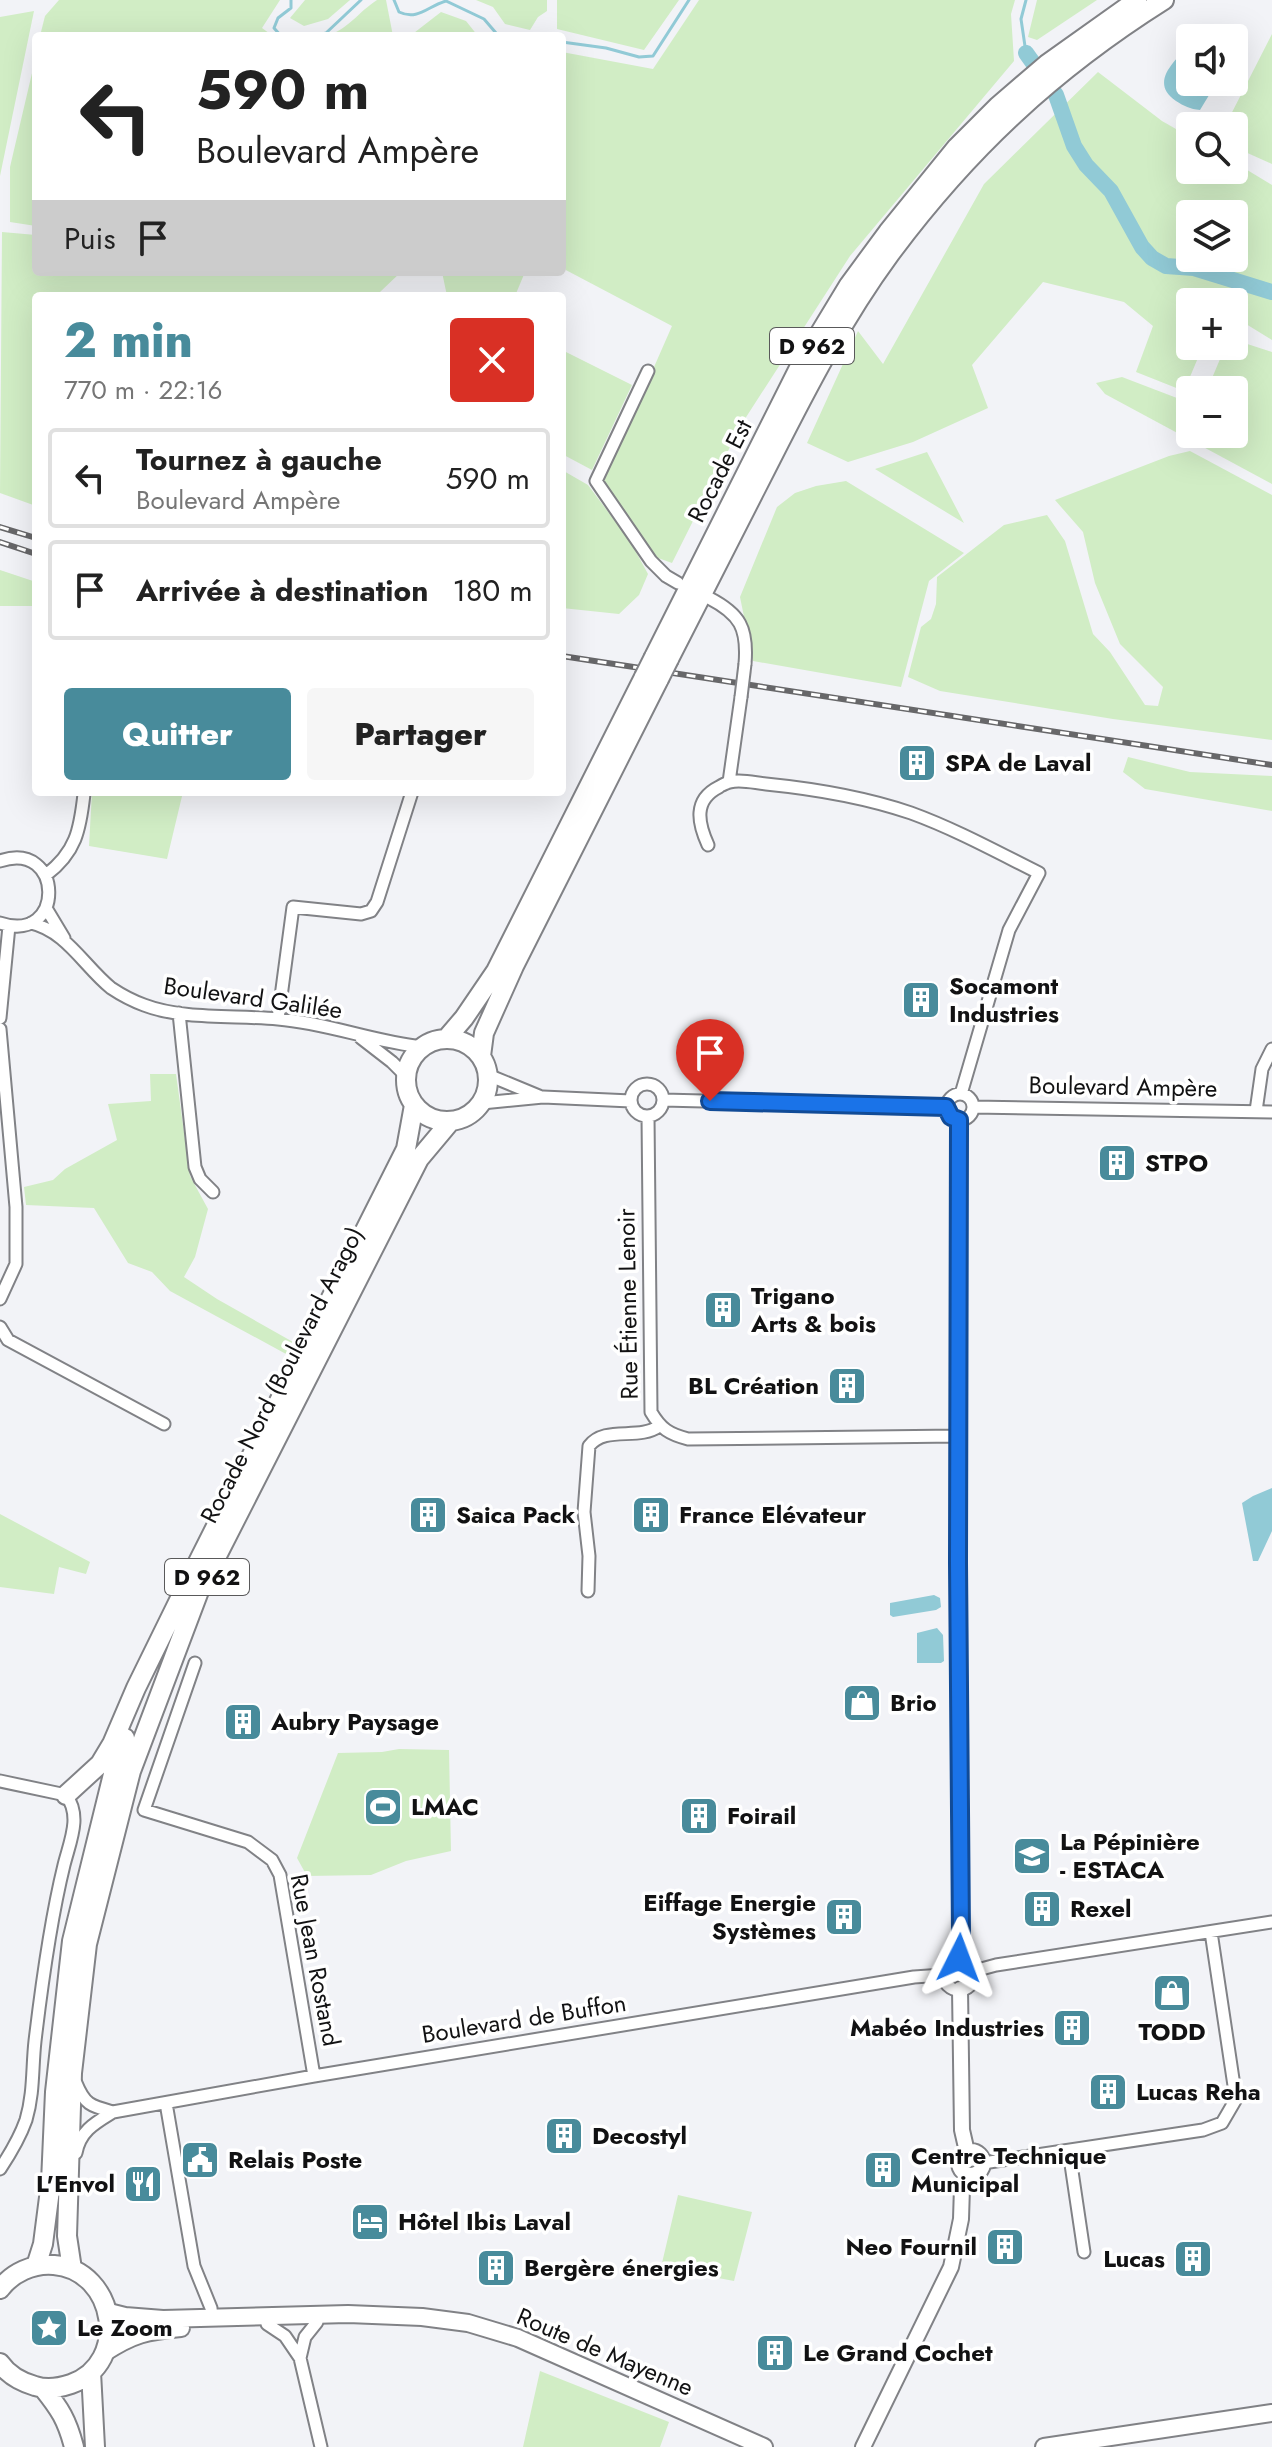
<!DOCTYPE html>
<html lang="fr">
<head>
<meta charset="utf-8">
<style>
  body { margin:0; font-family:Jost,sans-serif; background:#f6f6f6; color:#222; height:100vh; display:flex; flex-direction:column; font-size:30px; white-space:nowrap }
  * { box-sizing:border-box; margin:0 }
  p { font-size:26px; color:#767676 }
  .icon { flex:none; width:44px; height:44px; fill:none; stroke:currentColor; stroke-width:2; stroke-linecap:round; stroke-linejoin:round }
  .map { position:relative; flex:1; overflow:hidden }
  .details { position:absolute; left:32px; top:292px; width:534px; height:504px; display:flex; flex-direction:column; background:#fff; border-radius:8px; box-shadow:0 8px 32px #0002 }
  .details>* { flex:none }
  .hud { position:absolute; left:32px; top:32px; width:534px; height:244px; border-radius:8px; box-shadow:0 8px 32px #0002; background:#fff; color:#222; overflow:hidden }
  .tools { position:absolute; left:1176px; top:24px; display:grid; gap:16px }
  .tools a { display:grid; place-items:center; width:72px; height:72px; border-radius:8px; background:#fff; box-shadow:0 8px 32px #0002; font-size:40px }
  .pin { position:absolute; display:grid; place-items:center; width:68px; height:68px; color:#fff; margin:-82px -34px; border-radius:50% 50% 50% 0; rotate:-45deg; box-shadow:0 0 8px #0007 }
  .pin .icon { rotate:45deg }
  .me { position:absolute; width:88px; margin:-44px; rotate:3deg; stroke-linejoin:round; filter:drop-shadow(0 0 6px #0008) }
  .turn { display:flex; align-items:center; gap:28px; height:168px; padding:0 32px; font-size:36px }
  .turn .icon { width:104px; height:104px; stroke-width:2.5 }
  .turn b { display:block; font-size:56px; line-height:68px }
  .then { display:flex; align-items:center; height:76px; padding:0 32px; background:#0003; gap:16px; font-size:30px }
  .round { display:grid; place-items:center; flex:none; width:84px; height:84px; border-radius:8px; background:#f6f6f6 }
  .headline { display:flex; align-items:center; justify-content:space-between; height:136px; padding:0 32px }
  h1 { font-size:48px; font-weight:800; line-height:60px; color:#488b9b }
  .button { display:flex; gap:16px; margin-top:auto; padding:16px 32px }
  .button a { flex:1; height:92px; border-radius:8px; background:#488b9b; color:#fff; font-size:32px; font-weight:800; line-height:92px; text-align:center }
  .button a+a { background:#f6f6f6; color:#222 }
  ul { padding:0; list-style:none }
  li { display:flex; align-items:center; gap:24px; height:100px; margin:0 16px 12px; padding:0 16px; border:4px solid #e0e0e0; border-radius:8px }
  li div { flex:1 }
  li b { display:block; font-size:30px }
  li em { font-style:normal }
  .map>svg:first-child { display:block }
  .green { fill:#d1edc5; fill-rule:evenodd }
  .water { fill:#91cad6 }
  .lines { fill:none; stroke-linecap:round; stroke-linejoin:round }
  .stream { stroke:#91cad6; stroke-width:3 }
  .river { stroke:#91cad6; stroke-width:16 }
  .minor-casing { stroke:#818286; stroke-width:15 }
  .tertiary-casing { stroke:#818286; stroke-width:18 }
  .secondary-casing { stroke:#818286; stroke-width:20 }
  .primary-casing { stroke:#818286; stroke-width:22 }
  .minor { stroke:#fff; stroke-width:11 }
  .tertiary { stroke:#fff; stroke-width:14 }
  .secondary { stroke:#fff; stroke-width:16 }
  .primary { stroke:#fff; stroke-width:18 }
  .rail-casing { stroke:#676769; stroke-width:6 }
  .rail { stroke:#fff; stroke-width:3; stroke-dasharray:9; stroke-linecap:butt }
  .minor-bridge-casing { stroke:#818286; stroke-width:15; stroke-linecap:butt }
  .primary-bridge-casing { stroke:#818286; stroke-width:22; stroke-linecap:butt }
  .minor-bridge { stroke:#fff; stroke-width:11 }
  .primary-bridge { stroke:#fff; stroke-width:18 }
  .route-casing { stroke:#114b97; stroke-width:20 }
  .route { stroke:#1a73e8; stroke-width:14 }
  .labels { text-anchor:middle; stroke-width:7; stroke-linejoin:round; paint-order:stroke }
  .shield { fill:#fff; stroke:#59595a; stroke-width:2 }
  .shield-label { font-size:22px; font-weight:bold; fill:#121213 }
  .street-label { font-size:24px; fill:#121213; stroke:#fff }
  .poi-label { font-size:24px; font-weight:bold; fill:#121213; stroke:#fff; text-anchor:start }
</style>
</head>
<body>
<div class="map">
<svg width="1272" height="2447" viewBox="0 0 1272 2447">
  <rect width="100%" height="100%" fill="#f2f3f7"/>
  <path class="green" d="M59 0H280L262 28 273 36H40L45 16Z
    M305 0H350L328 19 304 26 290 18Z
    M377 0H386L393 36H327C351 27 357 13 377 0Z
    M476 0H547V11L538 17 530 30 505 24 493 7Z
    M557 0H679L644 50 557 29Z
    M699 0H1015L1011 14 1014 61 850 256 741 425 672 563 658 558 649 549 604 481 672 326 562 268V52L653 69Z
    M1037 0H1097L1037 40 1028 37Z
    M34 11 0 176V17Z
    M441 12 466 21 478 36H410Z
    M1272 34V164L1234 147V126H1225Z
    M36 56V226L10 222V167Z
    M1098 72 1162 121 1190 137V170H1234V162L1272 185V340L1246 324 1234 339V302H1190V346H1203L1184 391 1136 372 1153 326 1124 302 1043 282 972 365 988 408 913 442 848 462 807 443 858 331 883 364 984 184ZM1190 214H1234V258H1190Z
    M2 232 36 235V272H401L380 292 372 296H36V506L0 493Z
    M442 272H525L515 296H447Z
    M1238 341 1272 352V484L1105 394 1096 383 1122 377 1190 403V434H1234V390H1207L1223 352Z
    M562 350 632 385 592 470 562 454Z
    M1190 451 1272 495V740L1113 719 940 691 908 677 921 627 931 619 936 604 937 577 1004 525 1047 515 1065 541 1093 634 1110 652 1145 705 1158 706 1163 687 1120 644 1095 583 1083 532 1055 500 1169 456Z
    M927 452 964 523 875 469Z
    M562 470 588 485 630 541 648 574 639 595 619 614 562 608Z
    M846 481 964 553 929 581 901 687 753 661 740 597 777 507 795 493 816 486Z
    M0 570 36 582V606H0Z
    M1128 757 1190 772 1272 776V811L1145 789 1123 772Z
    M92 792H183L167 859 89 846Z
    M150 1074H176L190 1176 208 1209 195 1257 184 1277 217 1299 293 1342 286 1354 170 1291 152 1272 128 1263 94 1208 26 1205 24 1187 53 1180 65 1169 117 1140 108 1104 151 1101Z
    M0 1514 90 1562 86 1574 59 1567 54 1594 0 1587Z
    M399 1749 449 1750 451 1851 406 1861 371 1875 307 1876 297 1858 338 1753 382 1752Z
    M678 2195 752 2212 734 2281 666 2268 662 2263Z
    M540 2371 669 2422 660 2447H523Z"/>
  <path class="water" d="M1190 45V82H1217L1200 110C1190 109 1184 106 1176 101 1149 83 1174 61 1190 45Z
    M1272 1488V1531L1258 1561H1253L1242 1503 1253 1496Z
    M934 1595 940 1598 941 1607 936 1610 893 1617 890 1615V1603Z
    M937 1628 943 1635 944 1661 941 1663H917V1633Z"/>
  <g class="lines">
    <path class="stream" d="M394 0 399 12C418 21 428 6 446 1L484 19 496 33 502 36
      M1026 0 1021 19 1026 53
      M281 36 274 28 278 18 291 8V0
      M316 36 326 33 361 0
      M562 42 606 48 639 57 653 56 689 0"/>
    <path class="river" d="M1026 53 1056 95 1074 146 1086 165 1111 191 1142 247 1152 258 1166 266 1194 268 1272 292"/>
    <g class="minor-casing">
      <path id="minor" d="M648 371 596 481 651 561 666 576 678 583
        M709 598C740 614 748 628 745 664
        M729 782 741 697
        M708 845C698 823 693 800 719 787 720 786 728 782 730 782 741 779 755 783 766 784 816 789 864 797 911 813 955 829 997 852 1039 873L1009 930 961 1094
        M0 861C64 839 66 945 0 923
        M46 875C76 852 80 830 84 794
        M46 908 64 938
        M31 923C66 931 84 966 111 988 120 994 133 1001 144 1005 183 1020 236 1015 278 1019 328 1023 374 1042 423 1047
        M179 1013 195 1167 200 1179 213 1192
        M0 1018 9 926
        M278 1019 293 907 361 914 371 911 377 902 412 792
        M0 1029 16 1207V1264L0 1299
        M361 1038 392 1062 407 1077
        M488 1075 539 1096
        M631 1100a16 16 0 1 1 32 0a16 16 0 1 1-32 0Z
        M947 1107a13 13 0 1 1 26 0a13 13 0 1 1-26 0Z
        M663 1100 946 1107
        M482 1103 543 1097 631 1101
        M973 1107 1272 1112
        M1256 1111 1262 1069 1272 1049
        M648 1116 651 1412C661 1429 669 1434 688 1439L958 1436
        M0 1327 8 1340 164 1424
        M588 1591 589 1556 584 1512 589 1446C605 1425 639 1441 659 1426
        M195 1663 144 1810 248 1842 272 1860 280 1875 314 2076
        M0 1781 66 1795C82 1816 70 1841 64 1865 50 1922 42 1982 35 2041 32 2068 34 2093 26 2120 20 2137 10 2154 0 2169
        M959 1958 961 1934 958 1563 959 1120
        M943 1974a16 16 0 1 1 32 0a16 16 0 1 1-32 0Z
        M974 1971 996 1965 1272 1922
        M76 2083C85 2105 91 2106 113 2112
        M166 2103 194 2266 211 2308 212 2318
        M1069 2151 1084 2252
        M76 2153C80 2131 95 2123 113 2112L314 2076 914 1977 943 1975
        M983 2163 1203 2130 1222 2123 1236 2099 1211 1932
        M267 2324 285 2336 300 2358 321 2447
        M300 2358 305 2337 317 2322"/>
    </g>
    <g class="tertiary-casing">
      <path id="tertiary" d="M960 1989 962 2130 967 2152
        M959 2163a12 12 0 1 1 24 0a12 12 0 1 1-24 0Z
        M863 2447 951 2267 961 2219 962 2187 967 2175"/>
    </g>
    <g class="secondary-casing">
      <path id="secondary" d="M109 2312 125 2316 163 2319 348 2314 422 2317 468 2323 518 2338 764 2447
        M104 2353C133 2334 147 2331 181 2328
        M1044 2447 1272 2413"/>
    </g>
    <g class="primary-casing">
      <path id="primary" d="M654 657 800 366 849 285 888 232 957 147 998 106 1047 64 1137 0
        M669 659C703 592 737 525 771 459 807 388 843 318 890 254 968 149 1053 70 1164 0
        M406 1080a41 41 0 1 1 82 0a41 41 0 1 1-82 0Z
        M446 1039 464 1018 496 971 644 677
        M481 1056 484 1033 514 966 659 679
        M66 1795 100 1764 112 1744 136 1688 190 1578 406 1149 414 1105
        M36 2266 43 2244 51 2182 55 2092 72 1941 115 1766 125 1738
        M72 2269 67 2236 72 2073 87 1944 131 1771 199 1591 419 1159 450 1122
        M0 2289C12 2273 33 2263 54 2265 116 2270 131 2363 71 2384 59 2388 47 2390 35 2386 21 2382 9 2376 0 2363
        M91 2372 95 2447
        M43 2388C60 2409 67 2420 74 2447"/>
    </g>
    <use href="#minor" class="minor"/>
    <use href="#tertiary" class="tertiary"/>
    <use href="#secondary" class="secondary"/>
    <use href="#primary" class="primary"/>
    <g class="rail-casing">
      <path id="rail" d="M0 527 36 538
        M0 542 36 554
        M562 656 1272 765"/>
    </g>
    <use href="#rail" class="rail"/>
    <g class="minor-bridge-casing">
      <path id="minor-bridge" d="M741 697 745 664"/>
    </g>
    <g class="primary-bridge-casing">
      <path id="primary-bridge" d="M644 677 654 657
        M659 679 669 659"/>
    </g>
    <use href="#minor-bridge" class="minor-bridge"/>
    <use href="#primary-bridge" class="primary-bridge"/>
  </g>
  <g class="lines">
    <g class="route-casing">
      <path id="route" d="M710 1101 946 1107 951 1117 959 1120 958 1563 961 1934 959 1958"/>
    </g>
    <use href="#route" class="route"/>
  </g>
  <defs>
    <g id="building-square" transform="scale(2)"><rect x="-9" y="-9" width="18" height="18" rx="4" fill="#488b9b" stroke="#fff"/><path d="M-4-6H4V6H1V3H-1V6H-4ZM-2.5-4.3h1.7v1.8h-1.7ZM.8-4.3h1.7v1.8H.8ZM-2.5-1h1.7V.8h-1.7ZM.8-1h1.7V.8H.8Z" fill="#fff"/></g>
    <g id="shop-square" transform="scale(2)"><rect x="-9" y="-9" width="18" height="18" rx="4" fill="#488b9b" stroke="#fff"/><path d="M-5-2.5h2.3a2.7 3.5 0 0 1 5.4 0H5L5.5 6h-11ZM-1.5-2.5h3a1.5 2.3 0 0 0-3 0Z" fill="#fff"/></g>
    <g id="stadium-square" transform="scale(2)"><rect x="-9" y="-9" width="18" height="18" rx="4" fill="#488b9b" stroke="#fff"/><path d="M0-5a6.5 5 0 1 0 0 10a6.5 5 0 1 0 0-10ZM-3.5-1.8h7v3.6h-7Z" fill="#fff"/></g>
    <g id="university-square" transform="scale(2)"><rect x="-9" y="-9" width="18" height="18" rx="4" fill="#488b9b" stroke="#fff"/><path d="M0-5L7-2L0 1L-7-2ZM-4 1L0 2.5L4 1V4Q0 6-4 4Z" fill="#fff"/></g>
    <g id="civic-square" transform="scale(2)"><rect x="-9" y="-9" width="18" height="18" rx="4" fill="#488b9b" stroke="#fff"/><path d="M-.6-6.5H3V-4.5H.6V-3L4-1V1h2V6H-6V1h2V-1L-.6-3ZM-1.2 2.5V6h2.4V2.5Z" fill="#fff"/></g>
    <g id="restaurant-square" transform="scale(2)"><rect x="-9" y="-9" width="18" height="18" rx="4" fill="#488b9b" stroke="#fff"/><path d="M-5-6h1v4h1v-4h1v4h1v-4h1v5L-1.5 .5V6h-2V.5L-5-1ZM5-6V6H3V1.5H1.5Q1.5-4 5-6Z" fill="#fff"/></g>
    <g id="hotel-square" transform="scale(2)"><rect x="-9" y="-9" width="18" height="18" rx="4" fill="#488b9b" stroke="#fff"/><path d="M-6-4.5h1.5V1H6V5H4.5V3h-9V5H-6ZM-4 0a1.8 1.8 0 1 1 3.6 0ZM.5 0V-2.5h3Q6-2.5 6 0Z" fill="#fff"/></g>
    <g id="sight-square" transform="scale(2)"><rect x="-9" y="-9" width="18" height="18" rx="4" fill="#488b9b" stroke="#fff"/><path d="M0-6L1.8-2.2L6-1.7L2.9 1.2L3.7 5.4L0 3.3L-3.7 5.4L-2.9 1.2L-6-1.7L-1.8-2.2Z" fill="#fff"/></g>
  </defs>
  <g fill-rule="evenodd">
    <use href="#building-square" x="917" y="763"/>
    <use href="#building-square" x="921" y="1000"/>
    <use href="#building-square" x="1117" y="1163"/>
    <use href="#building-square" x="723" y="1310"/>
    <use href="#building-square" x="847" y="1386"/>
    <use href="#building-square" x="428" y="1515"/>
    <use href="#building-square" x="651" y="1515"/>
    <use href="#shop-square" x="862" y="1703"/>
    <use href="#building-square" x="243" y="1722"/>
    <use href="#stadium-square" x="383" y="1807"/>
    <use href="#building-square" x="699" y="1816"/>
    <use href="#university-square" x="1032" y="1856"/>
    <use href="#building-square" x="1042" y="1909"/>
    <use href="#building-square" x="844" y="1917"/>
    <use href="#shop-square" x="1172" y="1993"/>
    <use href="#building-square" x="1072" y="2028"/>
    <use href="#building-square" x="1108" y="2092"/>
    <use href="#building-square" x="564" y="2136"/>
    <use href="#civic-square" x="200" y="2160"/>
    <use href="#building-square" x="883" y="2170"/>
    <use href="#restaurant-square" x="143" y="2184"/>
    <use href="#hotel-square" x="370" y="2222"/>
    <use href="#building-square" x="1005" y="2247"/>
    <use href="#building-square" x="1193" y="2259"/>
    <use href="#building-square" x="496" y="2268"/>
    <use href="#sight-square" x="49" y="2328"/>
    <use href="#building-square" x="775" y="2353"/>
  </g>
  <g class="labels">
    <g class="shield">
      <rect x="770" y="328" width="84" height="36" rx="6"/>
      <rect x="165" y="1559" width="84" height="36" rx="6"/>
    </g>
    <g class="shield-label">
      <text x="812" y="354">D 962</text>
      <text x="207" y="1585">D 962</text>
    </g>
    <g class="street-label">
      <text transform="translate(720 471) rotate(-63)" y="8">Rocade Est</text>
      <text transform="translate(253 998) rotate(8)" y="8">Boulevard Galilée</text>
      <text transform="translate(1123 1087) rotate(1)" y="8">Boulevard Ampère</text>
      <text transform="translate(628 1304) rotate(-91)" y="8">Rue Étienne Lenoir</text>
      <text transform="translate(282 1375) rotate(-63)" y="8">Rocade Nord (Boulevard Arago)</text>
      <text transform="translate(315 1960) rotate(79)" y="8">Rue Jean Rostand</text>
      <text transform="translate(524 2019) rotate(-9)" y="8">Boulevard de Buffon</text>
      <text transform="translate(605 2352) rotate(23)" y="8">Route de Mayenne</text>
    </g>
    <g class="poi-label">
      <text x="945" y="771">SPA de Laval</text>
      <text x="949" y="994">Socamont<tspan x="949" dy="28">Industries</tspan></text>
      <text x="1145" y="1171">STPO</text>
      <text x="751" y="1304">Trigano<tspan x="751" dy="28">Arts &amp; bois</tspan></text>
      <text x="819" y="1394" text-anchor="end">BL Création</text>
      <text x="456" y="1523">Saica Pack</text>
      <text x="679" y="1523">France Elévateur</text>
      <text x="890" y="1711">Brio</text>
      <text x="271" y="1730">Aubry Paysage</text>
      <text x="411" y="1815">LMAC</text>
      <text x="727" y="1824">Foirail</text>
      <text x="1060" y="1850">La Pépinière<tspan x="1060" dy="28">- ESTACA</tspan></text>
      <text x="816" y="1911" text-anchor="end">Eiffage Energie<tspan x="816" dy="28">Systèmes</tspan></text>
      <text x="1070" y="1917">Rexel</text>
      <text x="1044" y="2036" text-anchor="end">Mabéo Industries</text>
      <text x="1172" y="2040" text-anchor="middle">TODD</text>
      <text x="1136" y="2100">Lucas Reha</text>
      <text x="592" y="2144">Decostyl</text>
      <text x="911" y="2164">Centre Technique<tspan x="911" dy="28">Municipal</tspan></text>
      <text x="228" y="2168">Relais Poste</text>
      <text x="115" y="2192" text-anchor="end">L'Envol</text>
      <text x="398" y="2230">Hôtel Ibis Laval</text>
      <text x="977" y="2255" text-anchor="end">Neo Fournil</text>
      <text x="1165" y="2267" text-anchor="end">Lucas</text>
      <text x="524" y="2276">Bergère énergies</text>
      <text x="77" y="2336">Le Zoom</text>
      <text x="803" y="2361">Le Grand Cochet</text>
    </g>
  </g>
</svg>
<div class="tools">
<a><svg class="icon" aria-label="sound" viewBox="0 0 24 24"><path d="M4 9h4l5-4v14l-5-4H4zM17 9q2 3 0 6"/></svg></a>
<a><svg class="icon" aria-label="search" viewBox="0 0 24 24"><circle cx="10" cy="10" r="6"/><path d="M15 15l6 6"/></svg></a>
<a><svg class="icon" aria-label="layers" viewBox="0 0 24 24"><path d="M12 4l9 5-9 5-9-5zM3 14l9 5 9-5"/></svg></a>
<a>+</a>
<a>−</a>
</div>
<div class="pin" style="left:710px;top:1101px;background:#d93025"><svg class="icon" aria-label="arrive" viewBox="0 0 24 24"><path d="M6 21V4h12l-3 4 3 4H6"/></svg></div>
<svg class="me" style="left:959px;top:1958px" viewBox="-20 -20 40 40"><path d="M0-17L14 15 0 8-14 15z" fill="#1a73e8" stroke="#fff" stroke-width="4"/></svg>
<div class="hud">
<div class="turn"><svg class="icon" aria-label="left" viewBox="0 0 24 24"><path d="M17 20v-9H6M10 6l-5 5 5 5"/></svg><div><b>590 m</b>Boulevard Ampère</div></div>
<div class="then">Puis<svg class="icon" aria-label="arrive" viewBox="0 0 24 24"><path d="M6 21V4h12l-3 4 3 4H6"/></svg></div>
</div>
<section class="details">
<div class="headline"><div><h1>2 min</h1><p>770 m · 22:16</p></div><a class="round" style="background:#d93025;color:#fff"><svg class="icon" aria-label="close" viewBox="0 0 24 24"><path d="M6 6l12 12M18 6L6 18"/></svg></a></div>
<ul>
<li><svg class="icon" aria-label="left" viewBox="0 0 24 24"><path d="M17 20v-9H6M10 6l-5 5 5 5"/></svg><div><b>Tournez à gauche</b><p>Boulevard Ampère</p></div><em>590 m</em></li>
<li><svg class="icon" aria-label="arrive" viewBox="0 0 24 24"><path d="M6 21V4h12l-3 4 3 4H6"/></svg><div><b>Arrivée à destination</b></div><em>180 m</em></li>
</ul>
<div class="button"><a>Quitter</a><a>Partager</a></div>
</section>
</div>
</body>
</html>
